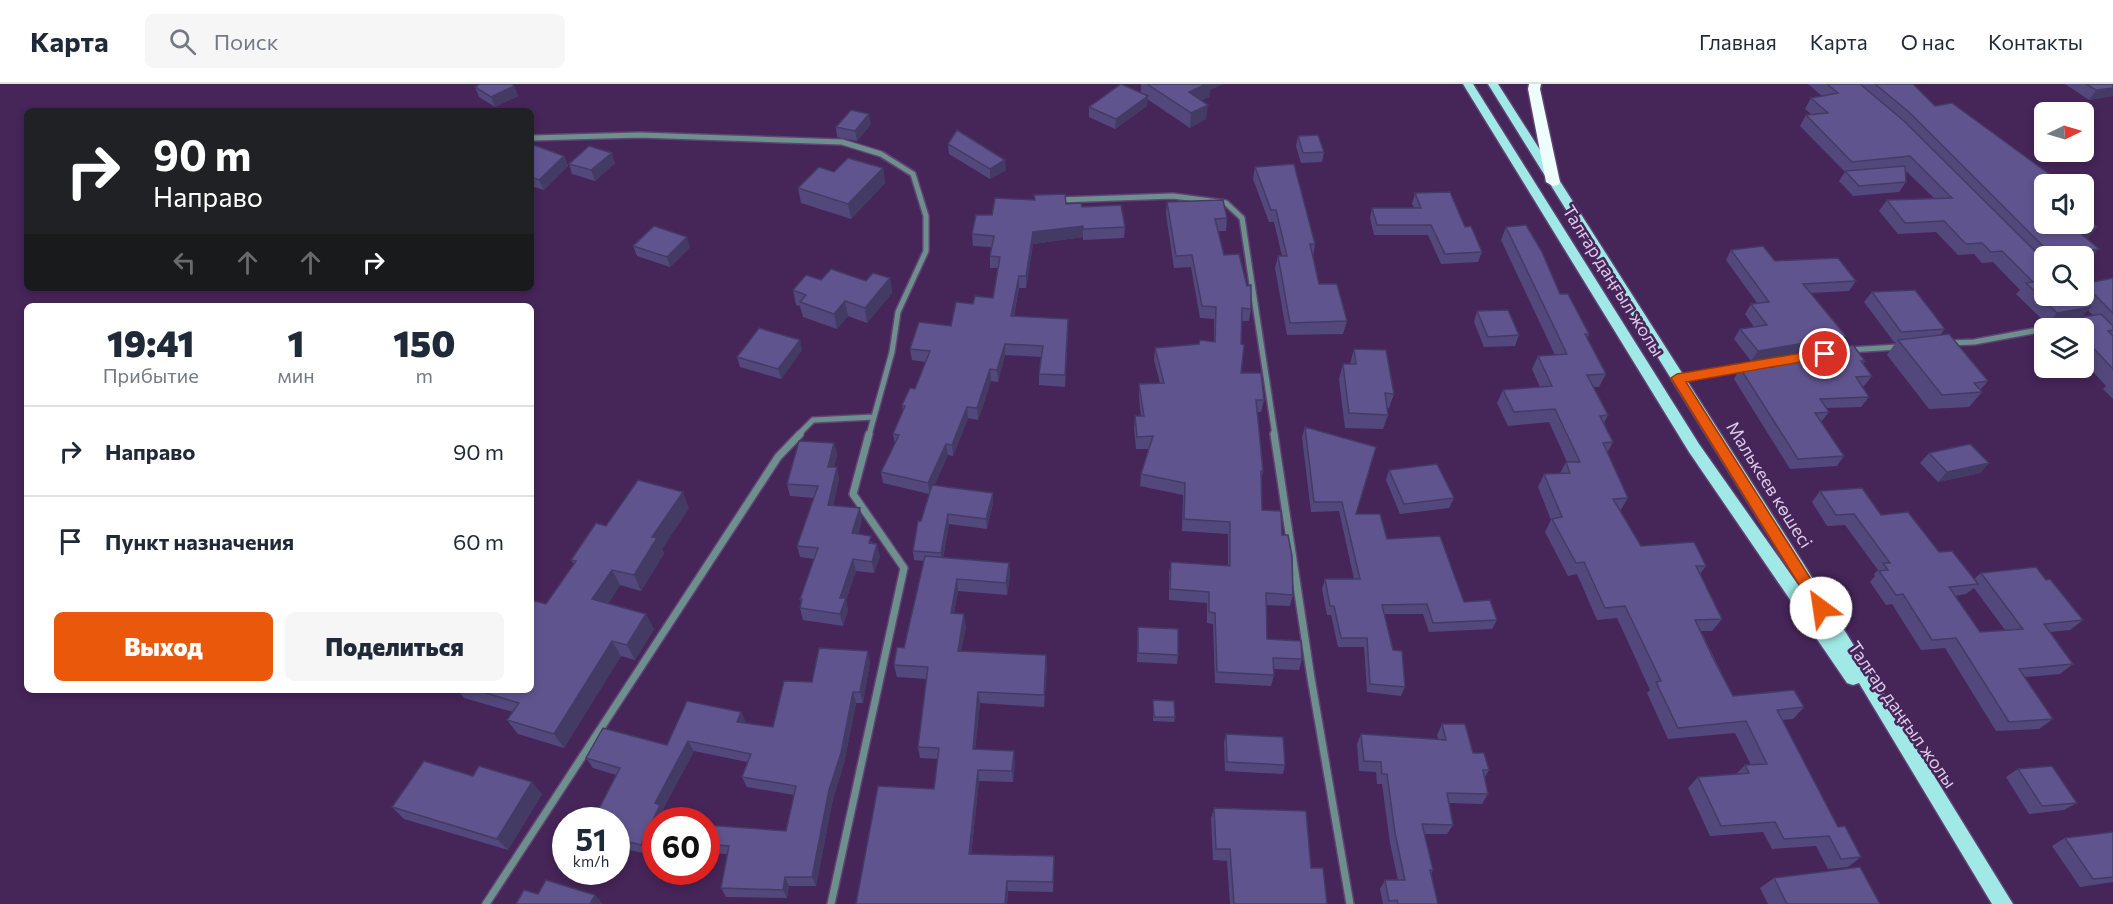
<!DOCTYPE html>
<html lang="ru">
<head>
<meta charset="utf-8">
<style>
  body { margin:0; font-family:Commissioner,sans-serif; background:#f6f6f7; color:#1f2937; height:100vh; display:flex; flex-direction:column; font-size:22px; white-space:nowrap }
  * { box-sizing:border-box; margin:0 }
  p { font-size:20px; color:#747a83 }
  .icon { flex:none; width:33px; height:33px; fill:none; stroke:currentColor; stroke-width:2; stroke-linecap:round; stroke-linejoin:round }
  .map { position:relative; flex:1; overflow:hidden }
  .drawer { position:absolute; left:24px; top:219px; width:510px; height:390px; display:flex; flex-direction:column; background:#fff; border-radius:9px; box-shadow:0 3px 9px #0003 }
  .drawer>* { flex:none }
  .hud { position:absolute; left:24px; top:24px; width:510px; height:183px; border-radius:9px; box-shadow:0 3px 9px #0003; background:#202124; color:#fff; overflow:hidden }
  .needle { width:39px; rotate:85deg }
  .tools { position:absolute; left:2034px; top:18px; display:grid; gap:12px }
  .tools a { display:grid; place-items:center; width:60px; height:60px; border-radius:9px; background:#fff; box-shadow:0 3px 9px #0003; font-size:30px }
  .speed { position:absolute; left:552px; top:723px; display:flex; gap:12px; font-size:30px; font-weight:700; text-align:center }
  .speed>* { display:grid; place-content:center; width:78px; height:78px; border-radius:50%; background:#fff; box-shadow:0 3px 9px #0003; line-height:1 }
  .speed small { font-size:15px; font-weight:400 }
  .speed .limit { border:9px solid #d22; background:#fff; color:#111 }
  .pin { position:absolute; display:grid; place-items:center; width:51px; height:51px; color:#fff; margin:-26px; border:3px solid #fff; border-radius:50%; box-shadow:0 2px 6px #0007 }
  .me { position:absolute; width:66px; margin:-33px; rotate:329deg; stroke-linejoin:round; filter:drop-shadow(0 0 4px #0008) }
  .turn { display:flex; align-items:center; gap:21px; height:126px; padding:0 30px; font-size:27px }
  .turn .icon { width:78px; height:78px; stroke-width:2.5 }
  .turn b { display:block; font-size:42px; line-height:51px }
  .lanes { display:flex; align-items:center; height:57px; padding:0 30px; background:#0003; justify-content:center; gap:30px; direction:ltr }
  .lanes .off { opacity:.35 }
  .eta { display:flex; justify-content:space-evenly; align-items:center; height:102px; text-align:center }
  .eta b { font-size:36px; font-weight:800; line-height:42px }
  .primary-button { display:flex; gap:12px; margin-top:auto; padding:12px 30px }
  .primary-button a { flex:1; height:69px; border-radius:9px; background:#ea580c; color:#fff; font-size:24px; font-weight:800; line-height:69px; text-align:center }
  .primary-button a+a { background:#f6f6f7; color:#1f2937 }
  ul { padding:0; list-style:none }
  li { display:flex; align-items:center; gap:18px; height:90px; padding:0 30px; border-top:2px solid #e0e1e3 }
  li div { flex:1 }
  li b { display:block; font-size:22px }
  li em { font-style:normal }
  header { display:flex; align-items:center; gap:36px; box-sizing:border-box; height:84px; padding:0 30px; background:#fff; border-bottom:2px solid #e0e1e3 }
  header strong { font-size:28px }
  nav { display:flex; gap:33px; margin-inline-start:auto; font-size:21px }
  .search { width:420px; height:54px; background:#f6f6f7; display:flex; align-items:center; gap:15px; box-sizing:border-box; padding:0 21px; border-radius:9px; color:#747a83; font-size:22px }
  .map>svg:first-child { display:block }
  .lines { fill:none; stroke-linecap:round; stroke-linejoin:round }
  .minor-far1-casing { stroke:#614373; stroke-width:8 }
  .minor-casing { stroke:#614373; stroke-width:10 }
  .primary-casing { stroke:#614373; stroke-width:3 }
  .motorway-casing { stroke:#614373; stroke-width:3 }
  .minor-far1 { stroke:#6d908e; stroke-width:5 }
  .minor { stroke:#6d908e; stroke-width:7 }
  .primary { fill:#a0e9e6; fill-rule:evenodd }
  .motorway { fill:#edfefd; fill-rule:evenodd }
  .wall { fill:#53487b; fill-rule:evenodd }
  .shaded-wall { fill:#433b64 }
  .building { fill:#60548f; stroke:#433b64; stroke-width:1.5 }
  .route { fill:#ea580c; stroke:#983908; stroke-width:1.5 }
  .labels { text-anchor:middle; stroke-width:5; stroke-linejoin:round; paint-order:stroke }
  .street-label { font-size:18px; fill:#ddcae9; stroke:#462559 }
</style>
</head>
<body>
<header>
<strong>Карта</strong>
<div class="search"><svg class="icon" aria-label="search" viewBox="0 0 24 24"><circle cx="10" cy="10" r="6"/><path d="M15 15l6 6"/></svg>Поиск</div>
<nav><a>Главная</a><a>Карта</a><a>О нас</a><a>Контакты</a></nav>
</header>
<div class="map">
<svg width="2113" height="820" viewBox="0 0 2113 820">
  <rect width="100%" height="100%" fill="#462559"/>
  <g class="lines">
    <g class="minor-far1-casing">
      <path id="minor-far1" d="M531 54 639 51 842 58 881 70 913 90 926 132V167L898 228 892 268 869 351
        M1058 116 1173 112 1226 119 1242 134 1275 351
        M2049 244 2067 241
        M1950 259 1974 258 2044 245
        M1848 266 1898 263
        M1677 294 1767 279
        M798 351 813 336 874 333"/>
    </g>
    <g class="minor-casing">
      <path id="minor" d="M1274 350 1311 594 1350 820
        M486 820 778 373 800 350
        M831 820 904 484 853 410 869 350"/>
    </g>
    <g class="primary-casing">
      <path id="primary" d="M1463 0H1473L1699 360 1808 515 1488 0H1498L1803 479 2013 820H1992L1859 599 1853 601 1847 599 1689 368Z"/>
    </g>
    <g class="motorway-casing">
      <path id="motorway" d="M1529 0H1541L1540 5 1560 98 1558 101 1553 102 1546 98 1528 5Z"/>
    </g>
    <use href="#minor-far1" class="minor-far1"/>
    <use href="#minor" class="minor"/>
    <use href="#primary" class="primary"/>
    <use href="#motorway" class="motorway"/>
  </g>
  <path class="wall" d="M1141 0H1223L1210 6 1209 13 1201 16 1206 35 1190 44 1147 15V22L1115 45 1089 33V23L1141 9Z
    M1808 0H1913L2044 140 2097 143 2088 154H2086L2089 176 2084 172H2044V212H2084V200L2113 194V251L2112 250 2113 252V315L2103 305 2106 302 2084 278V244H2059L2066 236 2047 240 2016 210 2020 206 1993 178 1982 179 1974 170 1958 171 1936 148 1898 150 1879 127 1887 116 1934 114 1905 86 1906 98 1899 108 1853 112 1839 97 1845 88 1800 42 1806 31 1811 30 1805 25 1811 14 1822 12ZM2088 226 2093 232 2081 234Z
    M2065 0H2113V12L2089 16Z
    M514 2 518 12 495 23 479 13 475 3Z
    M871 40 857 57 837 53 836 43Z
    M1298 52 1324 68 1322 78 1301 79 1296 62Z
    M531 60 564 72 568 82 544 106 531 102Z
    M948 60 1006 86 990 95 949 70Z
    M615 79 595 97 572 90 569 80Z
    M1255 83 1315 160 1313 172 1319 200 1347 237 1343 250 1287 251 1275 184 1278 172H1282L1274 138H1269L1253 95Z
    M883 84 885 99 851 135 801 119 798 104Z
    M1415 109 1465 143 1482 168 1478 178 1441 180 1428 151H1374L1370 134 1372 124H1414L1412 120Z
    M1167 118 1227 134 1226 147H1218L1224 171 1251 225 1249 237H1241V289L1264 316 1261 328H1257L1263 387 1261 397 1262 426 1282 451 1293 511 1290 522 1266 521 1267 555 1302 575 1299 586 1274 585V591L1271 602 1215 599 1213 540 1207 539V519L1169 516V489L1171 478 1228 482V450L1182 447 1183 411 1140 402 1141 390 1149 365H1136L1134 344 1135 332H1141L1139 313V300L1160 299 1154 276 1155 264 1199 260 1214 257V235L1200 234 1191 183 1174 184 1166 130Z
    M1066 120 1082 123 1125 143 1124 154 1083 156V153L1033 160 1026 204H1019L1014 232 1068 246 1065 303 1039 301V290L1041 273 1005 271 998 298 991 297 978 336 968 334 953 372 948 371 934 402 993 419 987 445 949 440 943 474 1009 479 1010 492 1007 511 958 507 954 529 966 542 961 567 1047 583 1044 623 980 619 975 665 1015 678 1013 698 979 697 971 771 1054 772 1053 808 1008 807 1007 820H856L934 705 938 675 920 674 918 663 927 595 897 593 894 581 904 564 924 477 914 476 913 467 929 410 883 399 881 388 895 361 893 350 903 327 902 321 915 305 925 278 912 276 910 265 951 242 973 220 993 214 998 184H990V172L991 163 973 162 972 150 992 131Z
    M1506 143 1560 210 1589 250 1587 254 1606 290 1599 303H1593L1608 331 1604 339 1613 358 1607 369 1628 414 1620 427 1641 462 1706 482 1700 490 1722 535 1712 547H1701L1733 612 1804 623 1793 635 1782 636 1838 743 1861 773 1848 783 1828 785 1816 762 1772 765 1763 748 1710 752 1688 704 1698 693 1735 691 1745 681H1751L1735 649 1668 655 1647 609 1650 606 1617 534 1597 536 1577 490 1568 492 1545 448 1551 436 1538 403 1544 390 1560 389 1566 378H1567L1549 338 1508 342 1497 319 1503 306 1540 303 1532 285 1538 272 1555 271 1501 156Z
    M633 162 690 163 670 183 637 172Z
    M1731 166 1856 197 1849 207 1811 209 1838 262 1751 277 1734 255 1740 245 1754 243 1745 230 1751 220 1757 219 1726 176Z
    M890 194 892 209 867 239 848 232 837 245 803 233 800 222 796 221 793 206 821 196 866 197Z
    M1872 208 1945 245 1940 251 1988 297 1980 306 1982 308 1969 323 1929 325 1887 271 1896 258H1894L1864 218Z
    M1477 227 1519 251 1515 262 1484 263 1474 238Z
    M1354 265 1394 310 1389 324H1387L1388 331 1383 345 1345 344 1339 295 1343 280H1350Z
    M802 266 781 295 740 283 737 273Z
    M1765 275 1865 277 1863 280 1872 292 1864 302H1862L1869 313 1861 323 1826 324 1829 328 1821 338 1844 372 1837 382 1790 385 1734 295 1740 284H1760Z
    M1305 343 1356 430 1464 518 1497 536 1492 545 1429 548 1423 530H1384L1393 566 1405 603 1401 612 1367 608 1364 563H1338L1331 531H1327L1322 505 1325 495H1354L1339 427 1311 428 1302 353Z
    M834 359 837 371 834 383 839 395 833 421 862 436 858 450 873 459 880 472 874 489 856 487 846 516 848 526 843 542 803 536 800 524 801 519 800 515 814 475 800 473 797 462 814 414 790 412 787 400Z
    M1929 369 1989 379 1980 389 1938 398 1920 379Z
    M1389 386 1454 414 1449 424 1400 430 1386 396Z
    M1820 407 1881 431 1939 468 1974 495 1981 489 2046 496 2083 536 2070 546 2050 548 2073 580 2060 590 2025 593 2053 635 2039 645 1996 647 1945 564 1921 566 1892 520 1886 521 1870 498 1875 492 1874 490 1878 486 1845 441 1827 442 1812 418ZM1974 504 2005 546 1980 548 1955 512 1966 510Z
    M689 424 662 465 664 470 641 507 620 501 608 520 654 545 635 576 621 572 564 664 518 650 507 636 513 628 464 614 458 606H531L546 520 574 480 571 476Z
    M1138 543 1178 571 1177 580 1137 578Z
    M870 578 863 619H856L844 679 833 715 816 802H789L787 814 726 813 721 804 727 770 706 769V741L786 747 794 711 747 703 742 693 747 678 694 667 663 725 667 730 664 736H656V754L648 770 616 763V691L593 684 586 674 667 661 741 628 745 639 773 643 812 598Z
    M1153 616 1175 633 1174 638 1153 637Z
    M1442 640 1473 669 1489 686 1485 693 1488 710 1482 720 1449 719 1453 741 1447 750H1424L1433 786 1431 790 1438 820H1383L1380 805 1385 796H1398L1390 759 1382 700H1377L1376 688 1359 687 1357 660 1361 650 1438 655 1437 651Z
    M1226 650 1285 681 1283 690 1225 687 1224 658Z
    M2018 685 2077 719 2064 726 2029 730 2006 693Z
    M473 692 542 710 508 766 404 735 392 723Z
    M1214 724 1311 784 1327 820H1230L1227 777 1213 776 1211 735Z
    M2113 748V798L2080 803 2052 762 2065 754Z
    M1774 794 1880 820H1768L1760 804Z"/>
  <path class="shaded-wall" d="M1205 0H1223L1210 6 1209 13 1187 23 1189 8Z
    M514 2 518 12 495 23 491 13Z
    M2113 4V12L2089 16 2096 6Z
    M1148 12 1147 22 1115 45 1116 35Z
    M1208 21 1206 35 1190 44 1191 29Z
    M869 30 871 40 857 57 855 47Z
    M612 69 615 79 595 97 591 86Z
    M564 72 568 82 544 106 539 96Z
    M1005 76 1006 86 990 95V85Z
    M883 84 885 99 851 135 848 120Z
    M1083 142V153L1033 160 1026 204V192L1033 148Z
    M2097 143 2088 154 2069 158 2078 147Z
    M687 153 690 163 670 183 667 173Z
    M2099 165 2089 176 2084 177V172H2053Z
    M1019 192V204L1011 243V232Z
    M890 194 892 209 867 239 865 224Z
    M845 217 848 232 837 245 834 230Z
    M2091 223 2081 234 2047 240 2057 229Z
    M1068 235V246L1065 303V291Z
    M1846 252 1838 262 1751 277 1758 267Z
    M800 256 802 266 781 295 778 285Z
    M1005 260V271L998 298 997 286Z
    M990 285 991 297 978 336 977 324Z
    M967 323 968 334 953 372 952 361Z
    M834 359 837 371 831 395 828 383Z
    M946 360 948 371 930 410 928 399Z
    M1989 379 1980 389 1938 398 1947 388Z
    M837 383 839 395 831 433 828 421Z
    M683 408 689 424 662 465 664 470 641 507 634 491 652 453Z
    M993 409V419L987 445 986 435Z
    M860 424 862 436 854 461 852 449Z
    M948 430 949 440 942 478 941 469Z
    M877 460 880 472 874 489 872 478Z
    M853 475 856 487 846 516 848 526 843 542 840 530V514Z
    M1009 479 1010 492 1007 511 1006 499Z
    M612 486 620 501 601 531 592 515Z
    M957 495 958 507 952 541 951 529Z
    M646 530 654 545 635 576 627 561Z
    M964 530 966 542 959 579 958 567Z
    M612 557 621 572 564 664 554 650Z
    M868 567 870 578 863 619 860 608Z
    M1046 571 1047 583 1044 623V611Z
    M853 608 856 619 844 679 833 715 816 802 812 793 829 706Z
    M978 608 980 619 974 676 973 665Z
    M741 628 746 638 741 648 737 638Z
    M688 657 694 667 663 725 667 730 664 736H656V754L648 770 641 761 655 719Z
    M1014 667 1015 678 1013 698 1012 687Z
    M978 686 979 697 970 781 969 770Z
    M532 698 542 710 508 766 497 755Z
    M785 793 789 802 787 814 783 806Z
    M1007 797 1008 807 1007 820H1005Z
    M595 811 603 820H590Z"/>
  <path class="building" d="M480 0H512L514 2 491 13 475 3Z
    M1121 0 1148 12 1116 35 1089 23Z
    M1147 0H1206L1189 8 1208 21 1191 29Z
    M1827 0H1860L1904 37 2042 174 2038 175 2044 181V212H2080L2091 223 2057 229 2026 199 2033 198 2002 167 1991 168 1982 159 1966 160 1944 137 1905 139 1887 116 1952 114 1910 72 1852 78 1806 31 1828 29 1811 14 1838 9Z
    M1875 0H1913L1935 22 1952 19 2063 100H2044V140H2084V133L2097 143 2078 147 2099 165 2053 172 1910 29Z
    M2086 0H2113V4L2096 6Z
    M851 26 869 30 855 47 836 43Z
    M957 46 1005 76 990 85 948 60Z
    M1318 51 1324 68 1303 69 1298 52Z
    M531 60 564 72 539 96 531 93Z
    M589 62 612 69 591 86 569 80Z
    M848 74 883 84 848 120 798 104 819 83 834 88Z
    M1294 80 1315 160H1310L1319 200H1337L1347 237 1290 239 1278 172H1287L1276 126H1271L1255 83Z
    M1905 82 1906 98 1859 102 1845 87Z
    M1450 108 1465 143 1471 142 1482 168 1445 170 1431 141H1377L1372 124H1421L1415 109Z
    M1065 110 1066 120 1081 119 1082 123 1121 121 1125 143 1083 145V142L1033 148 1026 192H1019L1011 232 1068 235 1065 291 1039 290 1043 262 1005 260 997 286 990 285 977 324 967 323 952 361 946 360 928 399 881 388 899 351 893 350 905 322 902 321 910 304 915 305 930 267 910 265 919 238 951 242 956 218 973 220 975 212 993 214 1000 173 990 172 994 152 972 150 976 131H992L995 114 1035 116 1034 111Z
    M1223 116 1227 134 1215 135 1224 171 1239 170 1247 202 1251 201V225L1242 224 1241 260 1244 261 1241 289H1261L1264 316H1256L1263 387H1261L1262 426 1281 427 1282 451H1288L1292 472 1293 511 1266 509 1267 555 1301 557 1302 575 1273 574 1274 591 1217 588 1215 529 1209 528V508L1170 505 1171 478 1230 482V438L1184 435 1185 399 1141 390 1153 352 1137 353 1135 332H1144L1139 300 1164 299 1155 264 1199 260 1200 256 1215 258 1216 223 1202 222 1192 171 1176 172 1167 118Z
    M1526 141 1542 168 1560 210H1568L1589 250H1585L1606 290 1587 291 1608 331 1600 332 1613 358 1603 359 1628 414 1613 415 1641 462 1694 458 1706 482H1696L1722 535 1695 536 1714 576 1733 612 1794 606 1804 623 1777 626 1838 743 1845 742 1861 773 1841 775 1829 752 1784 755 1775 738 1721 742 1698 693 1749 689 1745 681 1767 680 1746 637 1678 644 1656 598 1661 597 1625 522 1605 524 1584 478 1576 479 1552 435 1562 433 1544 390 1570 389 1566 378H1580L1555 325 1514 328 1503 306 1552 302 1538 272 1567 270 1506 143Z
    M654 142 687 153 667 173 633 162Z
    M1763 162 1775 177 1838 174 1856 197 1803 200 1846 252 1758 267 1740 245 1767 241 1751 220 1769 218 1731 166Z
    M831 185 866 197 873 189 890 194 865 224 845 217 834 230 800 218 806 211 793 206 806 191 821 196Z
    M2113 194V229L2084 200Z
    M1915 206 1945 245 1901 248 1872 208Z
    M1508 226 1519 251 1488 253 1477 227Z
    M2101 230 2113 242V246L2108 247 2113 252V285L2084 254V244H2074L2066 236Z
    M759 244 800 256 778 285 737 273Z
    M1949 250 1988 297 1974 299 1982 308 1942 311 1898 256Z
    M1853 261 1865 277H1861L1872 292 1856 293 1869 313 1820 315 1829 328 1815 329 1844 372 1798 375 1740 284 1772 283 1765 275Z
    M1354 265 1386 266 1394 310 1385 309 1388 331 1349 329 1343 280H1356Z
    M1305 343 1376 363 1356 430H1380L1387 455 1440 452 1464 518 1490 516 1497 536 1433 539 1427 520 1382 521 1393 566 1402 567 1405 603 1370 600 1367 554H1341L1334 522H1330L1325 495H1360L1342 418H1314Z
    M799 357 834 359 828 383H837L828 421 860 424 852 449 871 452 869 459 877 460 872 478 853 475 840 514H846L840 530 800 524 802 515H800L818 464 797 462 818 402 787 400Z
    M1970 360 1989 379 1947 388 1929 369Z
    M1437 380 1454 414 1404 420 1389 386Z
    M638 396 683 408 652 453 657 454 634 491 612 486 592 515 646 530 627 561 612 557 554 650 507 636 519 619 476 606H531V516L546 520 576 477 571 476 596 439 606 442Z
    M932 401 993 409 986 435 948 430 941 469 913 467 918 437H921Z
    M1862 404 1881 431 1908 428 1939 468 1952 467 1978 500 1949 503 1980 548 2023 545 1981 489 2036 483 2046 496 2050 495 2083 536 2044 540 2073 580 2019 585 2053 635 2009 638 1956 554 1932 556 1903 510 1896 511 1879 487 1888 486 1883 479H1890L1854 430 1836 431 1820 407Z
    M925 472 1009 479 1006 499 957 495 951 529 964 530 958 567 1046 571 1044 611 978 608 973 665 1014 667 1012 687 978 686 969 770 1054 772 1053 798 1007 797 1005 820H856L878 702 934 705 939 664 918 663 928 583 894 581 897 563 904 564Z
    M1138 543 1178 545V571L1138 569Z
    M819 564 868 567 860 608H853L841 669 829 706 812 793H785L783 806 721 804 729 762 706 760V741L786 747 796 702 742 693 751 670 688 657 655 719 660 721 641 761 616 755V736H593L620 684 586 674 603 644 667 661 687 617 741 628 737 638 773 643 784 597 812 598Z
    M1153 616 1174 617 1175 633H1154Z
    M1442 640H1465L1473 669H1484L1489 686H1483L1488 710 1447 709 1453 741 1422 740 1433 786H1430L1438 820H1398L1397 816 1389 817 1385 796H1405L1395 749 1387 690H1382L1381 678 1364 677 1361 650 1446 656Z
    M1226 650 1283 653 1285 681 1227 678Z
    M424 677 473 692 479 682 532 698 497 755 392 723Z
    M2052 682 2077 719 2042 722 2018 685Z
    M1214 724 1306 727 1311 784H1323L1327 820H1234L1230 765H1216Z
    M2113 748V793L2093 795 2065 754Z
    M1860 783 1880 820H1787L1774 794Z
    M546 796 595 811 590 820H516L524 806 538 810Z"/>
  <path class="route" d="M1825 265 1831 270 1829 273 1686 298 1826 519 1828 524 1826 528 1821 530 1816 528 1671 294 1677 290Z"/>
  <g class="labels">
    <g class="street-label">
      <text transform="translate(1613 197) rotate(58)" y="6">Талғар даңғыл жолы</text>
      <text transform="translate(1769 401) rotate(58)" y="6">Малькеев көшесі</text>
      <text transform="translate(1902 631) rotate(55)" y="6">Талғар даңғыл жолы</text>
    </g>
  </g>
</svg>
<div class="tools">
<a><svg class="needle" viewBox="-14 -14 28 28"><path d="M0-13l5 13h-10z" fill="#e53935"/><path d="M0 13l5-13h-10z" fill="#747a83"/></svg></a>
<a><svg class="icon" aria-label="sound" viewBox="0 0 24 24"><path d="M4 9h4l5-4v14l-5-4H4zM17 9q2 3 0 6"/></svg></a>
<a><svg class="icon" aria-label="search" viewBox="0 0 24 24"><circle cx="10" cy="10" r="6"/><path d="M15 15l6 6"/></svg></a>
<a><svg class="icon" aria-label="layers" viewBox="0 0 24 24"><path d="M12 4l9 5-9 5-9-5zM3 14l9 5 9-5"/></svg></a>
</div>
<div class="speed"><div>51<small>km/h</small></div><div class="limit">60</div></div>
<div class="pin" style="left:1825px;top:270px;background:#d93025"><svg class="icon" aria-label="arrive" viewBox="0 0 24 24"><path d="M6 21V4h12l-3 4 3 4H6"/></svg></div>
<svg class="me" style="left:1821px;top:524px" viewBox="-20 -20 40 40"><circle r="19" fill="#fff"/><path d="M0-13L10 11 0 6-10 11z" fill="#ea580c"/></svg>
<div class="hud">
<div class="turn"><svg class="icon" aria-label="right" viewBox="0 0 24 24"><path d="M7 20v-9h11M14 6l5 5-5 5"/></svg><div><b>90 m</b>Направо</div></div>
<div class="lanes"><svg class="icon off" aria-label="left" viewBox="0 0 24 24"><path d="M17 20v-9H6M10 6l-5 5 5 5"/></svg><svg class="icon off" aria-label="ahead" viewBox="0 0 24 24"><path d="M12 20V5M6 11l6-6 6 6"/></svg><svg class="icon off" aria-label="ahead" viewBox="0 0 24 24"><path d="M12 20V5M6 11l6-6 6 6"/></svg><svg class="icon" aria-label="right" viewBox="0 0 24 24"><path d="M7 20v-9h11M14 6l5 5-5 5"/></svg></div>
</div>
<section class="drawer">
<div class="eta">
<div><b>19:41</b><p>Прибытие</p></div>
<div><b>1</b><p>мин</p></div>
<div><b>150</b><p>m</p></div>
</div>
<ul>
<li><svg class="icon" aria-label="right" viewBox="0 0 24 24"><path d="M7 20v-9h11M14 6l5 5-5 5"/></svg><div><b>Направо</b></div><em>90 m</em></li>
<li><svg class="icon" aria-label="arrive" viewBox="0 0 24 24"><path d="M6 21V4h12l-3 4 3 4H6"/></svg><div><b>Пункт назначения</b></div><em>60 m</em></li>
</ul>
<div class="primary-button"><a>Выход</a><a>Поделиться</a></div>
</section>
</div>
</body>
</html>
